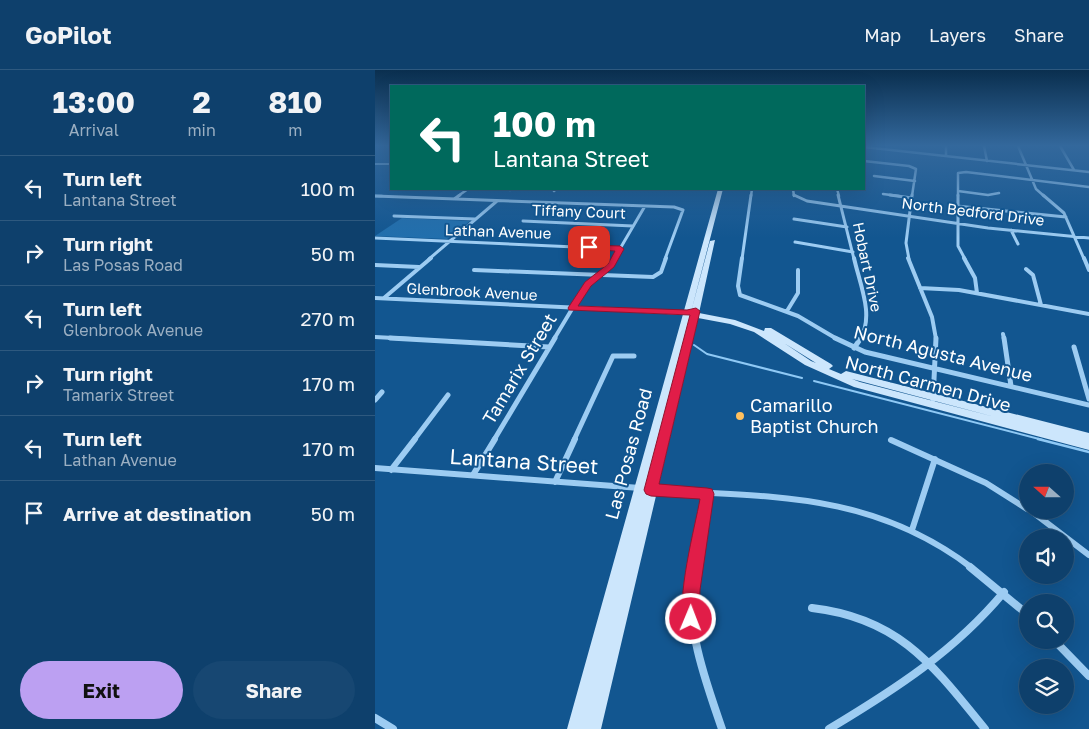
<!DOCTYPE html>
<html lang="en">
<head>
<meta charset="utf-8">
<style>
  body { margin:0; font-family:"Golos Text",sans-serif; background:#174772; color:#f1f3f6; height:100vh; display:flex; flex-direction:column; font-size:19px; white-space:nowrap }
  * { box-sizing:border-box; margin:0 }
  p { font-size:16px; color:#9bafc2 }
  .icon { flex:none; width:28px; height:28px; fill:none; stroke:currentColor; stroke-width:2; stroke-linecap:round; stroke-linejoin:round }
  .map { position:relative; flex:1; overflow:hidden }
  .details { display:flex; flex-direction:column; background:#0e406c; width:375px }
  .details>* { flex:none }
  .banner { position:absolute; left:15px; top:15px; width:475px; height:105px; border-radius:0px; box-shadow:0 5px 20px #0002,0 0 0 1px #2e597f; background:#00695c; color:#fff; overflow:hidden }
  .needle { width:32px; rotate:291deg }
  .buttons { position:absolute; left:644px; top:394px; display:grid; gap:10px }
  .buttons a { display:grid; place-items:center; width:55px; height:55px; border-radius:50%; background:#0e406c; box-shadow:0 5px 20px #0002,0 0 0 1px #2e597f; font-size:25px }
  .pin { position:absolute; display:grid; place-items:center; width:42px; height:42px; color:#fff; margin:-21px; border-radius:10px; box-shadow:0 2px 8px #0006 }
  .me { position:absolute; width:55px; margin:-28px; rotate:1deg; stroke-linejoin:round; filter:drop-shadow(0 0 4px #0008) }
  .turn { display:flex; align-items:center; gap:18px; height:105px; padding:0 20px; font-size:22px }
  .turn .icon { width:65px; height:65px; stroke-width:2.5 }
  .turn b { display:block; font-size:35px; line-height:42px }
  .eta { display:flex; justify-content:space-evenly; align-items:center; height:85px; text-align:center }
  .eta b { font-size:30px; font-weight:700; line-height:35px }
  .button { display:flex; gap:10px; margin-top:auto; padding:10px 20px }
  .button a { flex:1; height:58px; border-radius:30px; background:#bca0f2; color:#111; font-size:20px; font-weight:700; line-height:58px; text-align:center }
  .button a+a { background:#174772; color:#f1f3f6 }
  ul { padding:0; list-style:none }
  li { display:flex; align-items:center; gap:15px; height:65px; padding:0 20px; border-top:1px solid #2e597f }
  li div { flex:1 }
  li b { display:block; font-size:19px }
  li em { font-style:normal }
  header { display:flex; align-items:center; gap:30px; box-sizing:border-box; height:70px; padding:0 25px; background:#0e406c; border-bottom:1px solid #2e597f }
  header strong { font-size:24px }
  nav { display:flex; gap:28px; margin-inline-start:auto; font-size:18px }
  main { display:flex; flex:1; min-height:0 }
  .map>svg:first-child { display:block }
  .green { fill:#216fad }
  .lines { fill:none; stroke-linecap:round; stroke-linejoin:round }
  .stream-far1 { stroke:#8fc9f5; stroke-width:2 }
  .stream { stroke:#8fc9f5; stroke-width:2.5 }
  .minor-far5 { stroke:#9dccf2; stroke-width:2.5 }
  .minor-far4 { stroke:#9dccf2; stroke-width:3 }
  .minor-far3 { stroke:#9dccf2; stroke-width:4 }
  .minor-far2 { stroke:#9dccf2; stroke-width:5 }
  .minor-far1 { stroke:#9dccf2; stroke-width:6 }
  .minor { stroke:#9dccf2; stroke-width:8 }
  .tertiary { fill:#9dccf2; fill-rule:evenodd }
  .secondary { fill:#cce6fc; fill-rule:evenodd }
  .route { fill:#e11d48; stroke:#92132f }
  .poi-dot { fill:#ffc05e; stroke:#125690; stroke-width:2 }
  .labels { text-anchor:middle; stroke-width:4; stroke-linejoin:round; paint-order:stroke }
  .far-street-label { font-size:15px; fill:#fff; stroke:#125690 }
  .street-label { font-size:18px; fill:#fff; stroke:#125690 }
  .poi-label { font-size:18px; fill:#fff; stroke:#125690; text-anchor:start }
  .near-street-label { font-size:21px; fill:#fff; stroke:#125690 }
</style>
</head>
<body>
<header>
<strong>GoPilot</strong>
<nav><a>Map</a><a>Layers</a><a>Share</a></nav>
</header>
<main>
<section class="details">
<div class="eta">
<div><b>13:00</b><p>Arrival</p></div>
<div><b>2</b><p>min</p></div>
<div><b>810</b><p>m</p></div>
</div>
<ul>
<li><svg class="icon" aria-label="left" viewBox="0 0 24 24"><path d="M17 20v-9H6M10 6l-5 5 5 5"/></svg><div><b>Turn left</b><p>Lantana Street</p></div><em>100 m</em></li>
<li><svg class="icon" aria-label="right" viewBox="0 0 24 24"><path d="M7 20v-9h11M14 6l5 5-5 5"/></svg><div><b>Turn right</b><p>Las Posas Road</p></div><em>50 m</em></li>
<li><svg class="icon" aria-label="left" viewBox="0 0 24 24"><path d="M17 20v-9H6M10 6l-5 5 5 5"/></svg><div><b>Turn left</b><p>Glenbrook Avenue</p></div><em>270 m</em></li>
<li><svg class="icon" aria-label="right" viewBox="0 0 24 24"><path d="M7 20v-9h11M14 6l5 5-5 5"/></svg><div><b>Turn right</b><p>Tamarix Street</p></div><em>170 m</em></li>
<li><svg class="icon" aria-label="left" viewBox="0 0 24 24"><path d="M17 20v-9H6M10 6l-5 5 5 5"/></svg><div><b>Turn left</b><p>Lathan Avenue</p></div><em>170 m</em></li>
<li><svg class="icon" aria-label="arrive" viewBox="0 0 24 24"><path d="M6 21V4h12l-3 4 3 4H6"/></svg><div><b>Arrive at destination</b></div><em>50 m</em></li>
</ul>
<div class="button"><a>Exit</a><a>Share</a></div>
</section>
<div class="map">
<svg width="714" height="659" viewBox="0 0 714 659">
  <rect width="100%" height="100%" fill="#125690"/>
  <path class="green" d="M27 148 93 151H95L72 169 0 166Z"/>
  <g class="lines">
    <path class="stream-far1" d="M319 275 332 284 427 308
      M439 311 668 370"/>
    <path class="stream" d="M663 369 714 382"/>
    <path class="minor-far5" d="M571 76V86
      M609 76 612 91
      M643 76 661 119 669 126
      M685 76 699 100
      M489 77 714 102
      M489 91 534 96 541 99 537 126
      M499 106 540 111
      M418 119 419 126
      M462 119 464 126
      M135 120 137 119
      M179 121 181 119
      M583 121 613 125 624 123
      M508 124 524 126
      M0 126H7
      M83 126 93 119
      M376 126 377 119
      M583 126V103L591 102 714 117"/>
    <path class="minor-far4" d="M419 125 432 131 613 158 714 168
      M463 125 479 189
      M515 125 537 128
      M583 125V176L590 189
      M668 125 689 143 709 189
      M0 126 299 137 308 140 290 189
      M79 129 85 125
      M582 136 691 147
      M19 146 100 149
      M419 149 472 157
      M148 151 258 156
      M636 160 643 174
      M0 168 245 179
      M420 172 478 182
      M54 189 122 131
      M239 189 270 136
      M367 189 376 125
      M534 189 531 173 537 125"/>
    <path class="minor-far3" d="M367 188 363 216 365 225 423 246 462 269
      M479 188C484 212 500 246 485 269
      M533 188 557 247 561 269
      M589 188 600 208 602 223
      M709 188 714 200
      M0 195 44 197
      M651 199 658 205 666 235
      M99 200 278 207 286 202 291 188
      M545 218 584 220 714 244
      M0 228 312 243
      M9 228 56 188
      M412 241 423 223V200
      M628 264 629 269
      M0 267 37 269
      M179 269 209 219 236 195 240 188"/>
    <path class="minor-far2" d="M15 268 174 277
      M460 268 490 282 714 335
      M629 268 636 316
      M699 277 714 329
      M479 278 486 268
      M0 330 7 322
      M558 330 561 268
      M39 370 73 325
      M119 370 180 268
      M199 370 238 286H259"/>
    <path class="minor-far1" d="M516 370 611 413 652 439
      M0 398 265 418
      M16 400 40 369
      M98 405 120 369
      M180 412 200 369
      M275 420C394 427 496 421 597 498
      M655 440 714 485
      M537 460 560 389
      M319 498 332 424"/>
    <path class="minor" d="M319 497C310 558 328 603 347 659
      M595 497 652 544
      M437 538C524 548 558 595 610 659
      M679 570 714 606
      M0 648 18 659
      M454 659C519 620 580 581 629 522"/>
    <path class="tertiary" d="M0 93H16V95H0Z"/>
    <path class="secondary" d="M343 119H348L316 242 335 171 340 170 324 243 360 250 389 261 390 258H396L456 294 458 296 454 299 466 304 471 301 714 363V380L479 317 430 295 379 262 355 254 323 248 226 659H192ZM409 273 441 293 436 291ZM477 309 620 347 485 312Z"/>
  </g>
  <linearGradient id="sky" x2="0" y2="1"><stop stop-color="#0a2f4f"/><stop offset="0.45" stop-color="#33689c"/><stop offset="1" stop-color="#33689c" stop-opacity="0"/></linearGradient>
  <rect width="714" height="168" fill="url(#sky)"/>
  <path class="route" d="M214 175 245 176 249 179 239 197 216 216 203 236 312 240 321 238 325 241 284 414 332 418 337 419 339 424 325 520 324 549 322 555 316 558 310 555C300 531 320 457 325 429L276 426 271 424 269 420 315 245 194 240 193 238 210 212 233 194 240 181 211 179V176Z"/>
  <circle class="poi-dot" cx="365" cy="346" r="5"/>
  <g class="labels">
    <g class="far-street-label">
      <text transform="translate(204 142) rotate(2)" y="5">Tiffany Court</text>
      <text transform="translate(598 142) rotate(7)" y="5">North Bedford Drive</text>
      <text transform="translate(123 162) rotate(2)" y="5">Lathan Avenue</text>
      <text transform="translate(492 197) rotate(78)" y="5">Hobart Drive</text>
      <text transform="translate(97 222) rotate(3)" y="5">Glenbrook Avenue</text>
    </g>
    <g class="street-label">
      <text transform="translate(568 284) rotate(14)" y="6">North Agusta Avenue</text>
      <text transform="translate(145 299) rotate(-59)" y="6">Tamarix Street</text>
      <text transform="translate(553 314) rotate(15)" y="6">North Carmen Drive</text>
      <text transform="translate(254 384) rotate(-75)" y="6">Las Posas Road</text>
    </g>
    <g class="poi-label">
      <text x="375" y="342">Camarillo<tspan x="375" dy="21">Baptist Church</tspan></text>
    </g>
    <g class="near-street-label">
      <text transform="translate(149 392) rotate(4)" y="7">Lantana Street</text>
    </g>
  </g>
</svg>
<div class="buttons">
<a><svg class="needle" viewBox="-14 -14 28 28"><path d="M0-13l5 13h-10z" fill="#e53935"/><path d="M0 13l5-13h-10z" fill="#9bafc2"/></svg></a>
<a><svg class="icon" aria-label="sound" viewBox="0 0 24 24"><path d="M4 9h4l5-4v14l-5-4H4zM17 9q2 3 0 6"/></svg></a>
<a><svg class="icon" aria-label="search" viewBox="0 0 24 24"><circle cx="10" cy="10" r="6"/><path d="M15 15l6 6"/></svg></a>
<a><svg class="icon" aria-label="layers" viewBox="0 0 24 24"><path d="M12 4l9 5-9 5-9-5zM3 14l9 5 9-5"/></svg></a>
</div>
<div class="pin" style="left:214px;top:177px;background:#d93025"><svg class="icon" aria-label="arrive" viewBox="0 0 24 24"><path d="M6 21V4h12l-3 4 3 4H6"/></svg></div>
<svg class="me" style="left:316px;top:549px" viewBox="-20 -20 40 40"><circle r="17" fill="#e11d48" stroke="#fff" stroke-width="3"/><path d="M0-11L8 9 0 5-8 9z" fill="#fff"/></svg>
<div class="banner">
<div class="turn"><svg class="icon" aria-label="left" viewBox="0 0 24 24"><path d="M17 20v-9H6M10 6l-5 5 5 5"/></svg><div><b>100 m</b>Lantana Street</div></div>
</div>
</div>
</main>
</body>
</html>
